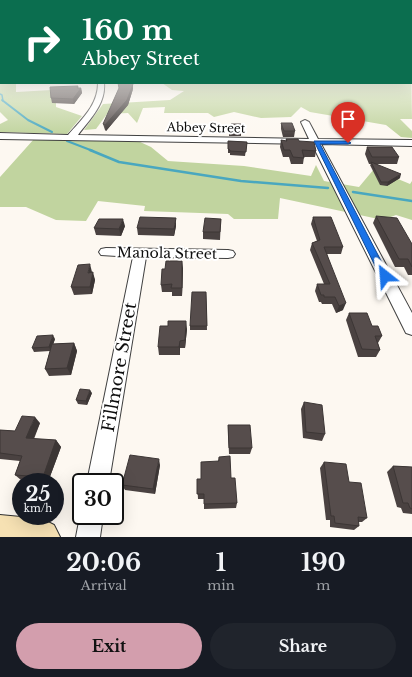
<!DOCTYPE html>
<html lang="en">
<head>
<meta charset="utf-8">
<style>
  body { margin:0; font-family:"Libre Baskerville",serif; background:#20242c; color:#f1f3f6; height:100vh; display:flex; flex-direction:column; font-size:15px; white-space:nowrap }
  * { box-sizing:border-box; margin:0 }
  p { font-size:13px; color:#9ea1a6 }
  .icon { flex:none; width:22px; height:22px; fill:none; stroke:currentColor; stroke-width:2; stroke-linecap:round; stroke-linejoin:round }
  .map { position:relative; height:537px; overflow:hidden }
  .sheet { display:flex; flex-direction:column; background:#171b24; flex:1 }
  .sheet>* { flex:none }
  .hud { position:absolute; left:0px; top:0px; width:412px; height:84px; box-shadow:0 4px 16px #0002; background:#0b6e4f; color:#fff; overflow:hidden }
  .speed { position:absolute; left:12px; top:473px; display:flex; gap:8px; font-size:20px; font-weight:700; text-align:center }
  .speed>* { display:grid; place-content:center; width:52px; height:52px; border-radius:50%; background:#171b24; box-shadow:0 4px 16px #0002; line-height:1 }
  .speed small { font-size:10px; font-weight:400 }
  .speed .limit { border:2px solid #111; border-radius:6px; background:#fff; color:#111 }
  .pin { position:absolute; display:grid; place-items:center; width:34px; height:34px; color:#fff; margin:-41px -17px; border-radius:50% 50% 50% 0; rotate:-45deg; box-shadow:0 0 4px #0007 }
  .pin .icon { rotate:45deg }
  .me { position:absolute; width:44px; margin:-22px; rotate:332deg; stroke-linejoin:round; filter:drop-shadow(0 0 3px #0008) }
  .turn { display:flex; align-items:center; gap:14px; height:84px; padding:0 16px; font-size:18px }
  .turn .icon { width:52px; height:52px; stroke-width:2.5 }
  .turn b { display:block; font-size:28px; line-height:34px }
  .eta { display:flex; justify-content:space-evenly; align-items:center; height:68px; text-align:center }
  .eta b { font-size:24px; font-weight:700; line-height:28px }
  .cta { display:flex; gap:8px; margin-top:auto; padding:8px 16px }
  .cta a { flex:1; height:46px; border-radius:24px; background:#d39ead; color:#111; font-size:16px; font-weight:700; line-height:46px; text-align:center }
  .cta a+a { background:#20242c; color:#f1f3f6 }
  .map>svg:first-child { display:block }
  .forest { fill:#c1d49f }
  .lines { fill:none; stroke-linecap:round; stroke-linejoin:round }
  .stream-far2 { stroke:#49a7bf; stroke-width:1.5 }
  .stream-far1 { stroke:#49a7bf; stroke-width:2 }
  .stream { stroke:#49a7bf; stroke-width:2.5 }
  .street-casing { stroke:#414141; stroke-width:2 }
  .secondary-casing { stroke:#303030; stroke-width:2 }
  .street { fill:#fff; fill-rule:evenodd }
  .secondary { fill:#f6e1b3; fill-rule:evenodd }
  .wall { fill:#4a4241 }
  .shaded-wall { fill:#3c3635 }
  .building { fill:#564d4c; stroke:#3c3635 }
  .route { fill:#1a73e8; stroke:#114b97 }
  .labels { text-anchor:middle; stroke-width:4; stroke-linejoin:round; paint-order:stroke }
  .far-street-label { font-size:12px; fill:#0e0e0e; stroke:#fff }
  .street-label { font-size:14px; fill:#0e0e0e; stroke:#fff }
  .near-street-label { font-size:17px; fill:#0e0e0e; stroke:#fff }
</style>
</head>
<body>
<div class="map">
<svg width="412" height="537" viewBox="0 0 412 537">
  <rect width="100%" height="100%" fill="#fdf8f1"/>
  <path class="forest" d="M411 60 412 119H400L412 131V138L401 137 386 125 310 112 301 107 291 117 261 118 234 112 214 117 208 113H164L165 107 143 108 137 123 128 113 107 114 96 129 84 130 103 104 170 100 184 91 172 90 162 83H411Z
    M0 61 1 83H27L16 84V92L52 90 56 98V107L82 116 67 134 0 132V124L8 120 0 112Z
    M34 139 138 141 151 147 168 161 244 166 311 176 316 165 324 181 359 187 374 169 410 184 412 181V220L396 215 383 220 280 198 278 219H234L228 214 144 211 145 206 98 201 86 221 56 220 26 207H0V177Z"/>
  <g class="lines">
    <path class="stream-far2" d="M0 94 2 95 3 101"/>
    <path class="stream-far1" d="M2 100 28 120 52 132
      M67 141 93 151"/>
    <path class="stream" d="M90 150 119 162 241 181 328 188
      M353 192 412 201"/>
    <g class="street-casing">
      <path id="street" d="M98 83H104C106 104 90 119 78 135L309 139 301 122 305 120 309 122 318 139 412 140V146L321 144 412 313V335L406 333 312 144 0 139V133L68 135C82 119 98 105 98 83Z
        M106 248 228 250 233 251 235 254 233 257 228 258 146 257 109 482H87L133 257 101 255 99 252 101 249Z
        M81 511V516H103L100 537H76Z"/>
    </g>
    <g class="secondary-casing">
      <path id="secondary" d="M0 515 42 519 54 525 60 537H0Z"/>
    </g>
    <use href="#street" class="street"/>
    <use href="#secondary" class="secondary"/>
  </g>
  <path class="wall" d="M78 86V88H81L82 93 74 104 52 103 51 98Z
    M133 89 128 105 106 131 105 130 103 124Z
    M281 123 295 131 294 137H283L281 129Z
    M241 124V136H229V133Z
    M286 139 299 141 316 151 315 157H304L303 164H291L289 157H283L280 147 281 140 286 141Z
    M228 141 247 142 245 156 230 155V153H228Z
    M367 147 399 157 397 164H376L400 178 387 186 380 185 370 165 371 164H369L365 154Z
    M376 216 412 244V275H408L404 267H395L373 223Z
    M313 217 343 247 341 254H327L343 310 336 313 332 304H322L321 302H319L315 291 317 284H324L310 250 312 243 317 241 311 224Z
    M221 219 220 240 203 239V232Z
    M125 226 121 236 96 235 94 228Z
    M176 226 174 236 138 235 137 228Z
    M183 268 182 296H172V292H162L161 285Z
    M92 272 95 280 92 294 74 295 71 287Z
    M206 292 207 330H190V326Z
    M349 313 372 326 382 336 378 343 380 350 376 357H358L346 320Z
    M187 329 185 348H180V355H159L158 347Z
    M55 339 53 344 74 343 77 351 71 375 49 376 45 369 50 351 34 352 32 348Z
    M92 393 87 405 78 404 76 400Z
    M304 402 325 434 322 441 303 438 301 409Z
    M40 423 34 439 56 440 61 447 48 482 21 480 15 475 20 461 0 459V430L15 431Z
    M228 425 252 448 250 454H229L228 431Z
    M219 457 231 478 237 503 236 508 204 509V499H198L197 479H201L218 461Z
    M324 462 367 518 362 522H358L359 526 354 530 330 527V520H326L320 468Z
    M160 465 155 494 125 490 122 485Z
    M393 466 412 467V514L403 513 401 508 397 507 387 472Z"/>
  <path class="shaded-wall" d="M133 84V89L128 105 106 131 105 125Z
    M78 86 79 90 81 88 82 93 74 104 73 99Z
    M401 174 400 178 387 186 388 182Z
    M176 218V226L174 236V229Z
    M123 219 125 226 121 236 119 229Z
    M182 261 183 268 182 296Z
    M90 264 92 272 90 280 88 273Z
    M93 272 95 280 92 294 90 287Z
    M346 303 343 310 336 313 339 306Z
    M186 321 187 329 185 348V340Z
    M53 335 55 339 51 351 49 347Z
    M180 341V355L179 347Z
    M74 343 77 351 71 375 67 368Z
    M90 390 92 393 87 405 86 401Z
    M35 417 40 423 31 444 26 438Z
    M56 440 61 447 48 482H47L43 477Z
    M159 459 160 465 155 494 153 489Z"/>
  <path class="building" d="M118 83H133V84L127 100 105 125 103 124 119 88Z
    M78 86 77 88H81L73 99 51 98 50 87Z
    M281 123H292L295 131H284Z
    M231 124H241V133H229Z
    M286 139H298L299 141 314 142 316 151 302 150 304 158 293 157 290 150H284L281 140 287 141Z
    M228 141 247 142 246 152 230 151V150L228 149Z
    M367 147H392L399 157H372Z
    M371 162 401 174 388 182H381Z
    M376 216 397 218 412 244V267L408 259H399Z
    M140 217 176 218 174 229 137 228Z
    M313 217H331L343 247H324L346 303 339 306 335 297H324V295H321L317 284H330L312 243 320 240Z
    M205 218 221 219 220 232H203Z
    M99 219H123L119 229 94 228Z
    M166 261H182V288H171L172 284 161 285 162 269H165Z
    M90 264 88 273 93 272 90 287H71L78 265Z
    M192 292H206L207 326H190Z
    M349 313H367L372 326H378L382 336H375L380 350 362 349Z
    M168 321H186L185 340 180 341 179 347H158L160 326H168Z
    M53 335 49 347 32 348 37 336Z
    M74 343 67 368 45 369 52 344Z
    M80 389 90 390 86 401 76 400Z
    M304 402 322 405 325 434 306 432Z
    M22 416 35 417 26 438 56 440 43 477 15 475 22 456 0 453V430L15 431Z
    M228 425H250L252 448H229Z
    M130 455 159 459 153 489 122 485Z
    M230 456 231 478H235L237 503 204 504V494H197V479H201V462L219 461V457Z
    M324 462 346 464 349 482 361 483 367 518 358 517 359 526 335 523 334 516H331Z
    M393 466 412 467V509L410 508 408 503H403Z"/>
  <linearGradient id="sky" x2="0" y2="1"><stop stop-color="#96c8eb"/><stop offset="0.44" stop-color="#fefcf9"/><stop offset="1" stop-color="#fefcf9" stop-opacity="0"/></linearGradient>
  <rect width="412" height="135" fill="url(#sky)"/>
  <path class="route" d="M314 141H348L351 143 348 144H320L389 276 388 278 385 279 380 276Z"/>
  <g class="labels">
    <g class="far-street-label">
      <text transform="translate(206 128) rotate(1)" y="4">Abbey Street</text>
    </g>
    <g class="street-label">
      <text transform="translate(167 253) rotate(1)" y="5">Manola Street</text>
    </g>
    <g class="near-street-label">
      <text transform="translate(119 367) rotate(-80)" y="6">Fillmore Street</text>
    </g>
  </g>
</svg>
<div class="speed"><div>25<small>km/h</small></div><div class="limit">30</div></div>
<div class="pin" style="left:348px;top:143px;background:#d93025"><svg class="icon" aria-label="arrive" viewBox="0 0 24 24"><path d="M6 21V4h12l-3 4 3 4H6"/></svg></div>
<svg class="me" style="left:385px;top:276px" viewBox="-20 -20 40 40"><path d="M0-17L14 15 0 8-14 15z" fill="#1a73e8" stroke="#fff" stroke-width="4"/></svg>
<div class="hud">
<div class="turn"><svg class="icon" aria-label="right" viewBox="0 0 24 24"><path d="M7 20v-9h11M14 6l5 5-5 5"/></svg><div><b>160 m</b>Abbey Street</div></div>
</div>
</div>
<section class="sheet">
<div class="eta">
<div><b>20:06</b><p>Arrival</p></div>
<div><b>1</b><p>min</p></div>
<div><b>190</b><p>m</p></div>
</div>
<div class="cta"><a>Exit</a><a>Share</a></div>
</section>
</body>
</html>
